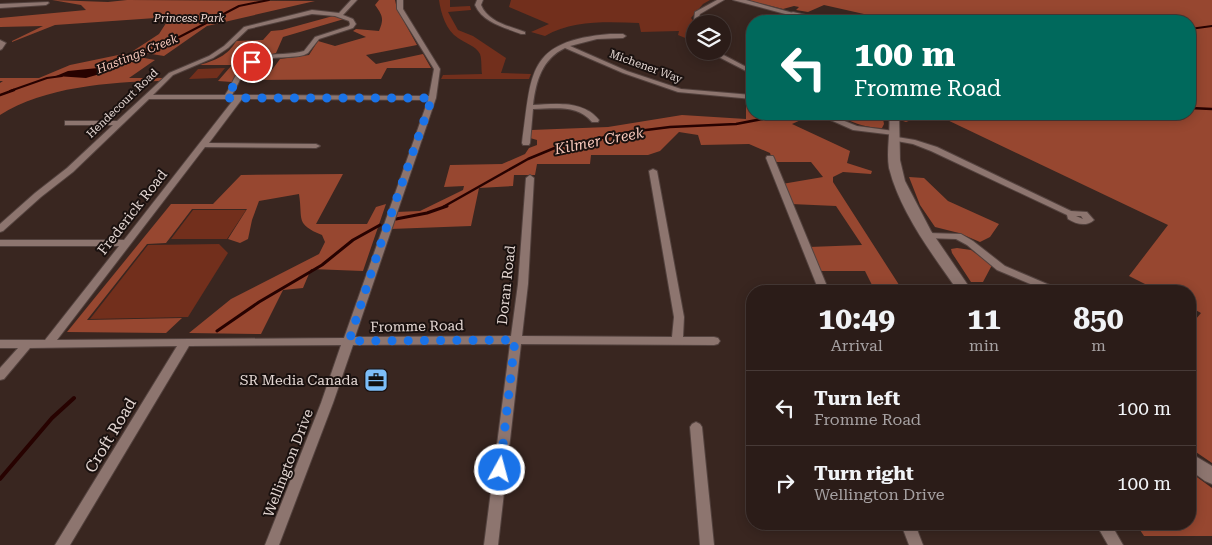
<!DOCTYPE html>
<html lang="en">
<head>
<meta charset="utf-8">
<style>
  body { margin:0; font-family:"Roboto Serif",serif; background:#332521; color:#f1f3f6; height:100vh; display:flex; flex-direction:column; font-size:19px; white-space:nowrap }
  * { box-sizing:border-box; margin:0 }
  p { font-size:16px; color:#a6a1a2 }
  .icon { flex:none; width:28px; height:28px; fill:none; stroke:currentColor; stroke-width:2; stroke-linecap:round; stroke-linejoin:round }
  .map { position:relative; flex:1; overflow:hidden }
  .side { position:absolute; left:746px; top:285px; width:450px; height:245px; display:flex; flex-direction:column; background:#2b1c18; border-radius:20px; box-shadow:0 2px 12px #0003,0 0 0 1px #473a37 }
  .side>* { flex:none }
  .top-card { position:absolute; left:746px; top:15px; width:450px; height:105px; border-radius:20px; box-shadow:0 2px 12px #0003,0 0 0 1px #473a37; background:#00695c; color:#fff; overflow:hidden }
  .tools { position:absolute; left:686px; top:15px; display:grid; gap:10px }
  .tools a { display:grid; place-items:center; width:45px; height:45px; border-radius:50%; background:#2b1c18; box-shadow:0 2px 12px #0003,0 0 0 1px #473a37; font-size:25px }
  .pin { position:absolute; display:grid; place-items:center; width:42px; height:42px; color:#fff; margin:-21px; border:2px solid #fff; border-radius:50%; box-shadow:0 1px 5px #0007 }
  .me { position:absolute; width:55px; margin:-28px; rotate:7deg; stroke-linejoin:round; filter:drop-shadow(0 0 4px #0008) }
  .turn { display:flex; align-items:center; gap:18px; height:105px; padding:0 25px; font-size:22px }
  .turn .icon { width:65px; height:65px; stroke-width:2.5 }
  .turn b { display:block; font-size:35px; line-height:42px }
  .eta { display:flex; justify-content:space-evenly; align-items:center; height:85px; text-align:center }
  .eta b { font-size:30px; font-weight:700; line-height:35px }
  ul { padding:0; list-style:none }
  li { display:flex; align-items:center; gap:15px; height:75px; padding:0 25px; border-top:1px solid #473a37 }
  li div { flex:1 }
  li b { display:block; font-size:19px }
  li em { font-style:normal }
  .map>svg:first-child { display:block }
  .green { fill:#722f1c }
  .forest { fill:#974730 }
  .water { fill:#270200 }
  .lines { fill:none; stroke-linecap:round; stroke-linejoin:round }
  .stream-far3 { stroke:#270200; stroke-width:2 }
  .stream-far2 { stroke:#270200; stroke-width:2.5 }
  .stream-far1 { stroke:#270200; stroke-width:3 }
  .stream { stroke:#270200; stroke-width:4 }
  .street-casing { stroke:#53423e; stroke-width:2 }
  .secondary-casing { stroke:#53423e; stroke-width:2 }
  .street { fill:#8d756f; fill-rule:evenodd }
  .secondary { fill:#8d756f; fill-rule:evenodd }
  .route { stroke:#1a73e8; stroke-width:9; stroke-dasharray:0 16.2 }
  .labels { text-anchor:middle; stroke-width:4; stroke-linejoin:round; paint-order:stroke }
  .far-park-label { font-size:11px; font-style:italic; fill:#f3dbd4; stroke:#1a110f }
  .far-street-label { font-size:11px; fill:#e4d7d3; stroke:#1a110f }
  .far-water-label { font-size:12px; font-style:italic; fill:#f7c7ba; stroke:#1a110f }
  .street-label { font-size:14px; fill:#e4d7d3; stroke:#1a110f }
  .poi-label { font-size:14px; fill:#e4d7d3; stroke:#1a110f; text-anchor:end }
  .water-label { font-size:15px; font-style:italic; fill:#f7c7ba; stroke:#1a110f }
  .near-street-label { font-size:16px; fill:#e4d7d3; stroke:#1a110f }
</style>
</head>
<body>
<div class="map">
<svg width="1212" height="545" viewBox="0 0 1212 545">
  <rect width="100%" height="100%" fill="#392620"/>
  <path class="green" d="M439 0H450V7L470 6 471 10 448 12 458 30 473 36 506 58 501 73 531 74 529 79H441L443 75 482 74C481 68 482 60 480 54 476 46 465 43 458 38 446 30 441 14 439 0Z
    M511 0H710L703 4 691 18 696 24 695 42 678 35 679 31 641 32 639 23C607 22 573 20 545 36L531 32 549 24 509 7Z
    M225 68 217 78 189 79 198 69Z
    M193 210H246L227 239H171Z
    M219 244 228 253 188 317 90 319 148 245Z"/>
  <path class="forest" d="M52 0 108 2 127 0 315 1 207 26 164 56 133 51 159 34 170 17 55 25 12 42V41L43 26 0 27V18L86 10 81 5Z
    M379 0H395L397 9 417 45 366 55 376 64 423 54 431 68H387L381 79 240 80 244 75 269 74 280 59 309 55 318 41 335 46 366 37 353 31 356 29 379 31C384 19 383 16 375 5Z
    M747 0H1212V463L1190 448V326L1201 313 1190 307V291H1159L1129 276 1168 225 941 117 924 115 906 122 903 121 901 114H1190V21H895L824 5 808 12 796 10 799 7 794 6 783 9Z
    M333 16 344 19 283 37 276 53C254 60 246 63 232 82L218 81 232 65H200C215 60 228 56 236 41L263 40 271 31 282 30Z
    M123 54 155 60 129 78H163L160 81C109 82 44 87 0 115V83L3 81H0V78H39L70 65Z
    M746 98 752 99V114H814L792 124 850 151 847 163 872 171 871 174 843 172 833 177V182L903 291H875L865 271H819L809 247 862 245 836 206 791 204 782 184 823 177 811 162H773L770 153 749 144 701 145 698 135 679 132 660 151 648 155H591L590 164H537L535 175H514L513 186 479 188 471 226 390 229 396 212 420 211 463 190 464 186 444 187 450 165 502 164 525 154 529 148 537 145V140L530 138 531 130 608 127 682 115 746 119Z
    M834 114H882L884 124 882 128C864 128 850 121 834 114Z
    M343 174 316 224H367L376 207 386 204 363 271 311 269 303 288 283 290 261 334 189 333 231 299 319 254 325 242 322 235C295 224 303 220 299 194L259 201 252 220 248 239 240 243 228 239 247 209H192L166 243 147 244 87 320 182 318 166 333 67 332 171 204H213L241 175Z
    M909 177 924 178 948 201 999 224 990 237 980 242 959 233 935 227 920 205Z
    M957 248 971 250 992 265 983 282H971L952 253 951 249Z
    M1190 472 1212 488V536H1144L1136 524H1190Z"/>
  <path class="water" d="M108 67 110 71 86 78 56 76 68 71Z"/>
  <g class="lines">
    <path class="stream-far3" d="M1190 29 1212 26
      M105 69 162 46 239 6 269 0
      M10 91 47 78 62 76"/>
    <path class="stream-far2" d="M0 95 14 90
      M1190 108 1212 109
      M905 117 935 119 955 114 999 115 1036 119 1078 115 1115 119 1136 114
      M443 207 528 159 557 147 630 132 670 127 736 124 788 114"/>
    <path class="stream-far1" d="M396 219 427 213 447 206
      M217 331 259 302 322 265 353 240 380 225"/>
    <path class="stream" d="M0 479 52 418 74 398"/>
    <g class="street-casing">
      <path id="street" d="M351 0H357L343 15 353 19 356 24 353 28 319 39 308 53 304 55C285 60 258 53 245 71 240 78 237 87 232 95L429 96 434 69 397 9V0H403V9L440 69 436 98 355 337 511 336 518 284 526 178 530 175 534 178 528 284 522 336 672 337 674 317 649 171 653 169 657 171 684 317 683 337H714L718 338 720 341 718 344 714 345 521 344 498 545H484L510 344 353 345 333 403 279 545H265L321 403 341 345 189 346 70 545H55L177 346 30 348 4 379 0 380V368L18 348H0V340H45L119 246H0V240H124L234 99H149L73 172 41 197 3 231 0 232V224L35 193 67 168 113 125H65V121H117L169 73 209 56 224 46 244 27 312 10 339 13ZM312 14 335 16 349 21 350 24 349 26 315 37 304 51 300 52C281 56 255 51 241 68 234 76 231 87 225 95H153L173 75 213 58 228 48 248 29ZM242 99 428 100 344 338 57 340 205 147 316 148 320 146 316 144 209 143Z
        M477 0H483L481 5C488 22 509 26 525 32V34H521C504 27 483 23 475 5Z
        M717 0H724L700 14 698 20H694L695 12Z
        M48 2 49 3 46 5 0 8V4Z
        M793 12 827 20 828 21H818L791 15V13Z
        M610 34H623L626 36 623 38 597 39 570 46 627 71 681 89 752 95V99L678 92 623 73 565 48C542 59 536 81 533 105 556 104 583 100 599 120L598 122H592C577 104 554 109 533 109L530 143 529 145H523L522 143C532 73 526 41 610 34Z
        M0 40 6 43 2 49 0 50Z
        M710 51H716L752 70V74L711 53Z
        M817 114H827L857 126 894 131 898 133 894 135 853 130Z
        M891 136 915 140 937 147 1071 211 1087 212 1094 220C1086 227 1076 224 1068 219L1067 215 931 151 913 144 891 140ZM1076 216H1081L1083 219Z
        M767 156H773L774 158 829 291H819L766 158Z
        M929 233 961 234 973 241 1005 266 1059 289 1060 291H1047L997 270 967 245 956 239 926 238 924 236Z
        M696 422 700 424 702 427 714 545H700L690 427 692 424Z
        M901 524H915L923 545H909Z
        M1096 524H1111L1123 545H1108Z"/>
    </g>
    <g class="secondary-casing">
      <path id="secondary" d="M733 0H746L797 14 794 21H786L789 15Z
        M889 114H899L900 160 905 181 931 231 972 291H958C932 254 900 212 889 168 886 150 891 132 889 114Z
        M1190 453 1212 466V484L1205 481 1190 470Z"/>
    </g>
    <use href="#street" class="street"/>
    <use href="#secondary" class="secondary"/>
  </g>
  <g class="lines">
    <path class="route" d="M252 62 245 67 226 98H432L381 243 349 341 515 340 500 470"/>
  </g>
  <defs>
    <g id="office-square" transform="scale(1.25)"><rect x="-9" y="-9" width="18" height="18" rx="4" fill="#7cbef9" stroke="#1a110f"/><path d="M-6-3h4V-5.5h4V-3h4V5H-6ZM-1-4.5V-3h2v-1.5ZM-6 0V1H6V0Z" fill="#111"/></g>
  </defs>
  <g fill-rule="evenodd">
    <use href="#office-square" x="376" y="380"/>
  </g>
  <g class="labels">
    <g class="far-park-label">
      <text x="189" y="22">Princess Park</text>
    </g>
    <g class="far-street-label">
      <text transform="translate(646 66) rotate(20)" y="4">Michener Way</text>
      <text transform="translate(122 103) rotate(-44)" y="4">Hendecourt Road</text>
    </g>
    <g class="far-water-label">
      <text transform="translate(137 54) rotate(-22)" y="4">Hastings Creek</text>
    </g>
    <g class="street-label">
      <text transform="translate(132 212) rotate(-52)" y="5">Frederick Road</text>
      <text transform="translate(506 285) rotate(-84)" y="5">Doran Road</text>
      <text transform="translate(417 326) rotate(-1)" y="5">Fromme Road</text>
      <text transform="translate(288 463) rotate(-69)" y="5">Wellington Drive</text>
    </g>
    <g class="poi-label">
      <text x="358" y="385">SR Media Canada</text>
    </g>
    <g class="water-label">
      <text transform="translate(599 141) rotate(-11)" y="5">Kilmer Creek</text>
    </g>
    <g class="near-street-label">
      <text transform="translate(110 435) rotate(-59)" y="6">Croft Road</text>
    </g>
  </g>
</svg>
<div class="tools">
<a><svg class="icon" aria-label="layers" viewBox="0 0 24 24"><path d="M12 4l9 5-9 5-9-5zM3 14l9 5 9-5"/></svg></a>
</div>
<div class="pin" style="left:252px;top:62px;background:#d93025"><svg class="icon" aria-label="arrive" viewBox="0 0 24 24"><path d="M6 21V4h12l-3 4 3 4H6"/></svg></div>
<svg class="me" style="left:500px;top:470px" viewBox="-20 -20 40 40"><circle r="17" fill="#1a73e8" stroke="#fff" stroke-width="3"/><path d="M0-11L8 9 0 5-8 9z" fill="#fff"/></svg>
<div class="top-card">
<div class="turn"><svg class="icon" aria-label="left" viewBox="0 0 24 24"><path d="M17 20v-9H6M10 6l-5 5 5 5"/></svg><div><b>100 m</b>Fromme Road</div></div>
</div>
<section class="side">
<div class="eta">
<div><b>10:49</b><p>Arrival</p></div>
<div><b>11</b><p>min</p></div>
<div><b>850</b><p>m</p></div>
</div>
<ul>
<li><svg class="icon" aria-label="left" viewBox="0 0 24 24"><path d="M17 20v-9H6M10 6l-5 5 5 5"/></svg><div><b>Turn left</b><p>Fromme Road</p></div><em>100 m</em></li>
<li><svg class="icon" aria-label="right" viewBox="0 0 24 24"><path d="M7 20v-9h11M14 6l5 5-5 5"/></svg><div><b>Turn right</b><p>Wellington Drive</p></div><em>100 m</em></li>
</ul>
</section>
</div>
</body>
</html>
